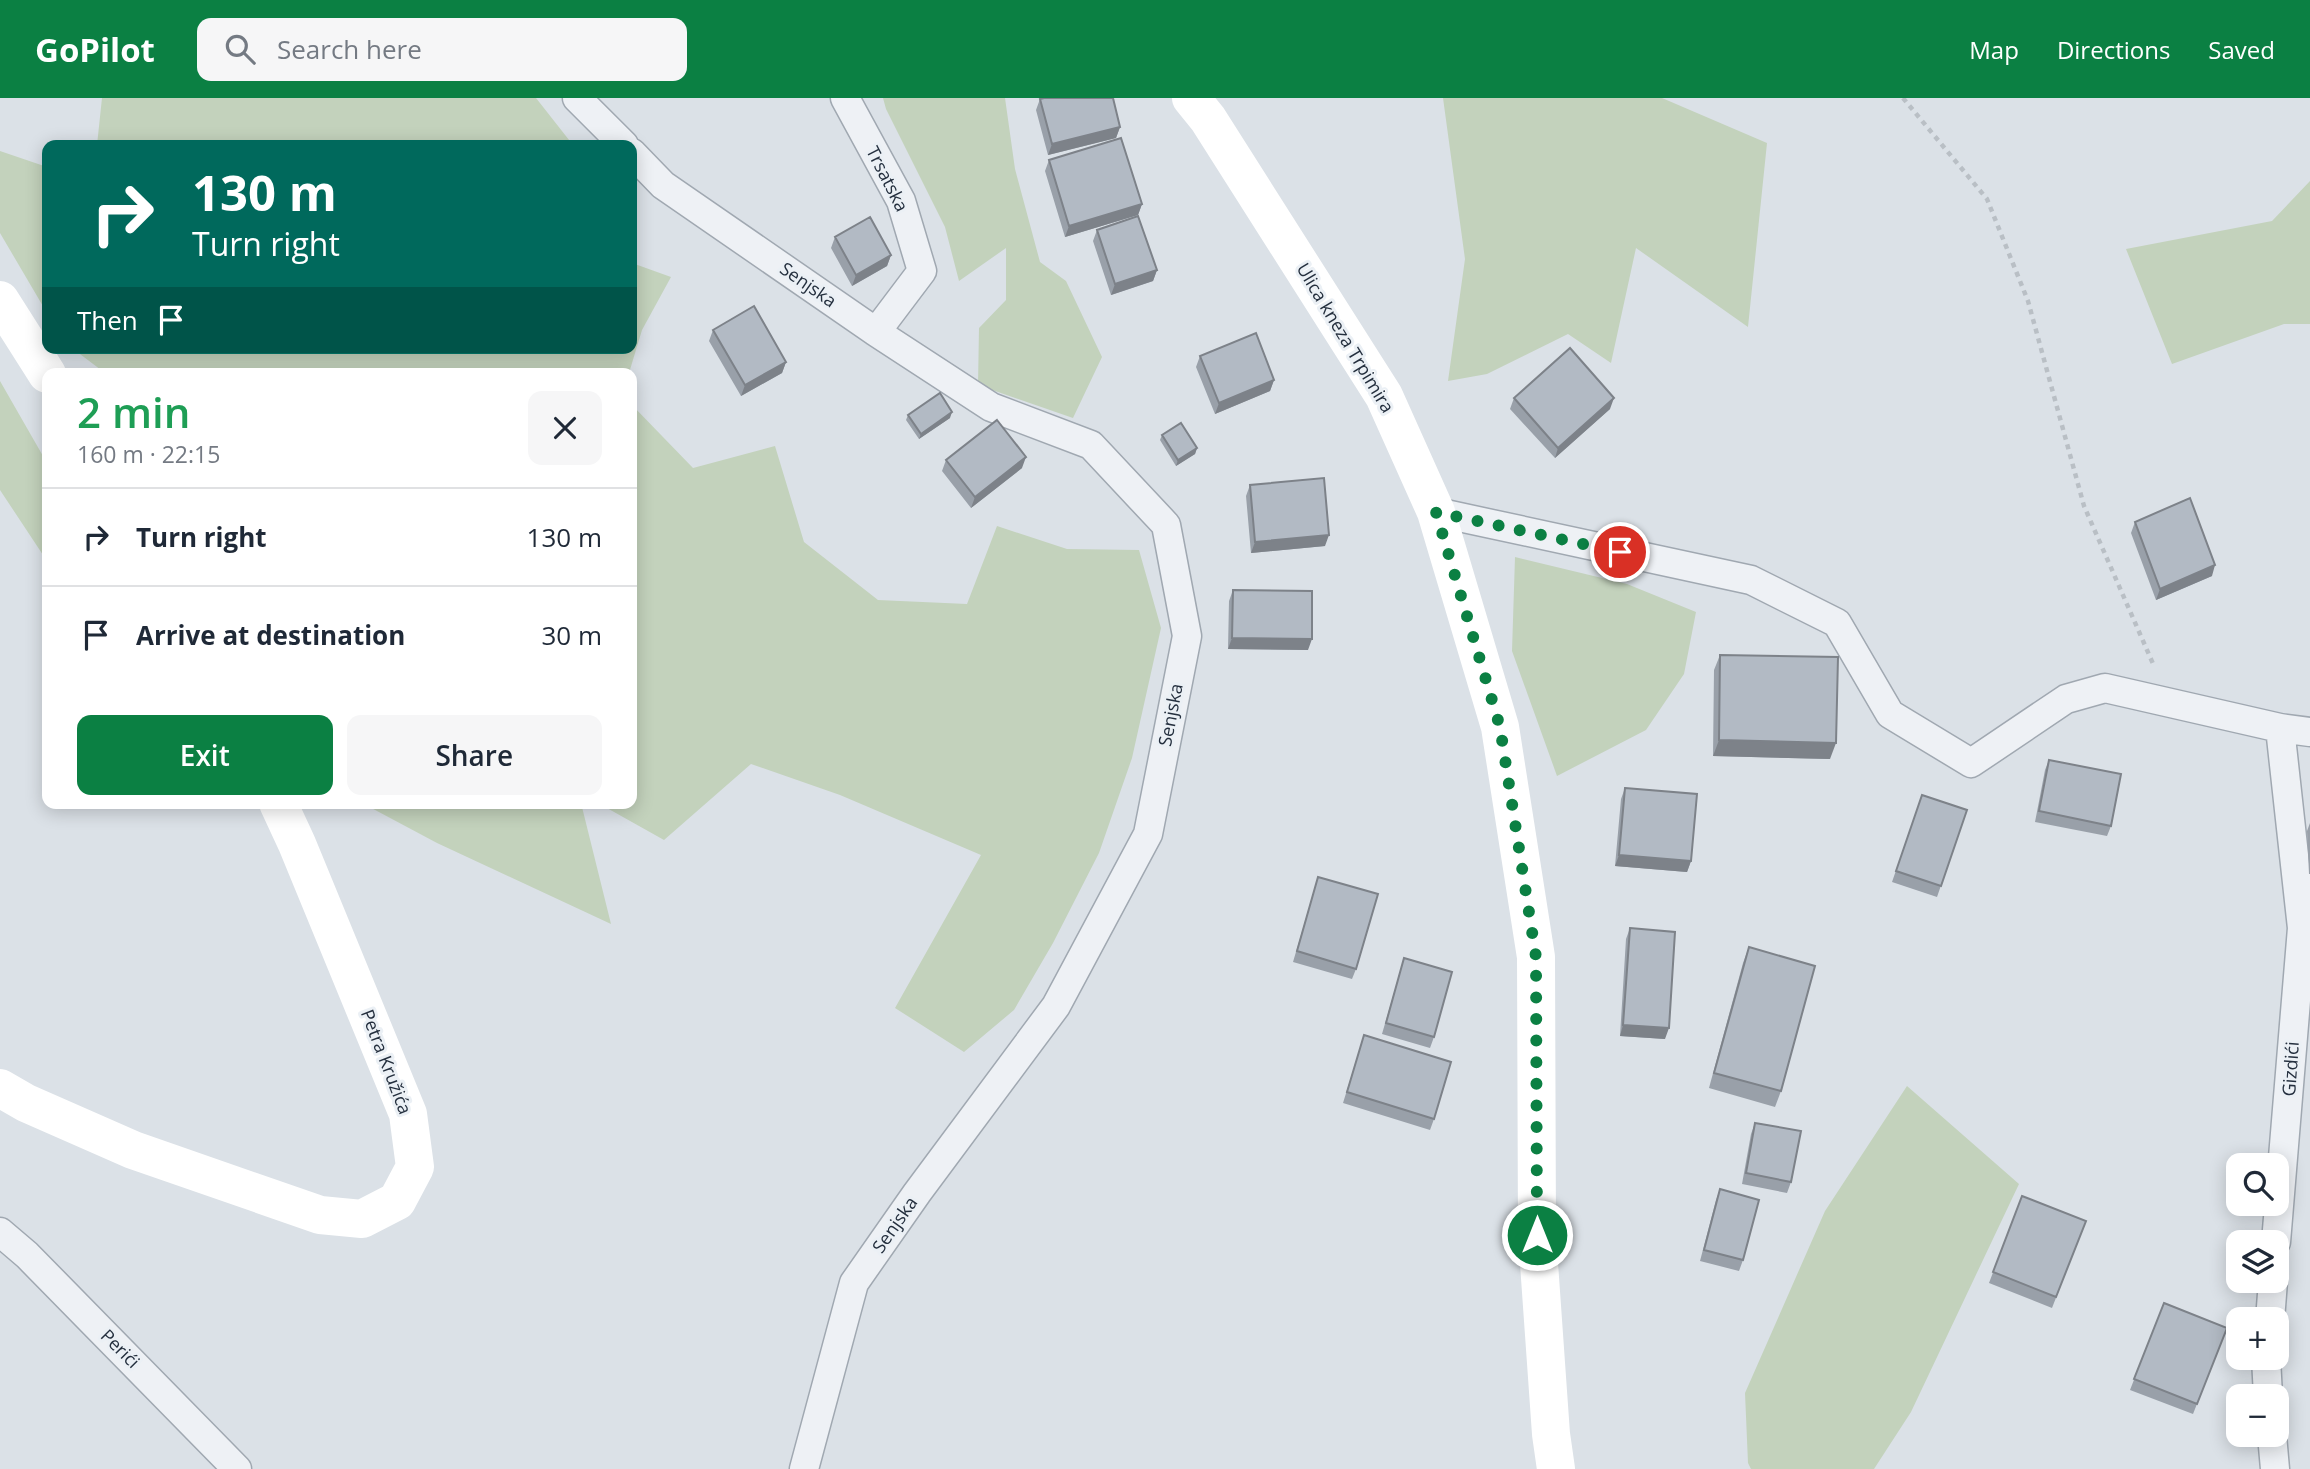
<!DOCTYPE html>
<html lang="en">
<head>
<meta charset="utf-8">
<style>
  body { margin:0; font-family:"Open Sans",sans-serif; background:#f6f6f7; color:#1f2937; height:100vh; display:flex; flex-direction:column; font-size:26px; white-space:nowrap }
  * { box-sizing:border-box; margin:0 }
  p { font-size:23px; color:#747a83 }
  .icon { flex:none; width:38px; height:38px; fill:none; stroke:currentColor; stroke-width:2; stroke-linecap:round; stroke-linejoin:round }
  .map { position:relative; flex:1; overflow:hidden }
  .drawer { position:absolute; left:42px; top:270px; width:595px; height:441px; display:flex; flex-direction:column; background:#fff; border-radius:14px; box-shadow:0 4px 18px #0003 }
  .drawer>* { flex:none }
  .hud { position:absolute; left:42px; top:42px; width:595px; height:214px; border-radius:14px; box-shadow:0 4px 18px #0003; background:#00695c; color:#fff; overflow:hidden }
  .controls { position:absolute; left:2226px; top:1055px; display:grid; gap:14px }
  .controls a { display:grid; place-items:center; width:63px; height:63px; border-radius:14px; background:#fff; box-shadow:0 4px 18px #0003; font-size:35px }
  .pin { position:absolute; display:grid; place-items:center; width:60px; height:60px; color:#fff; margin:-30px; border:4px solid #fff; border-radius:50%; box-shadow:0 2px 7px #0007 }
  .me { position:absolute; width:77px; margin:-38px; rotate:0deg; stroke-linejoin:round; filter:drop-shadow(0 0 5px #0008) }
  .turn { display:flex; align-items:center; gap:24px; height:147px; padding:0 35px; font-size:32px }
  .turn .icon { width:91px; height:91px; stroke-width:2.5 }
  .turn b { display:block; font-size:49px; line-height:60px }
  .then { display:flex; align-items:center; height:66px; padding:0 35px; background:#0003; gap:14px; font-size:26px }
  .round { display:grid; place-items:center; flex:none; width:74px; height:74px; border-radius:14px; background:#f6f6f7 }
  .summary { display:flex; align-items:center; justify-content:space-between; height:119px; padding:0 35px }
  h1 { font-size:42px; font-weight:600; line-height:52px; color:#1e9e55 }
  .action { display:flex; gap:14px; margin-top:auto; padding:14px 35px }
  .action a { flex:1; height:80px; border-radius:14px; background:#0b8043; color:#fff; font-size:28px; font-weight:600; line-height:80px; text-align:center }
  .action a+a { background:#f6f6f7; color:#1f2937 }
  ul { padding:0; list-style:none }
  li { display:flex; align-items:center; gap:21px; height:98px; padding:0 35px; border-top:2px solid #e0e1e3 }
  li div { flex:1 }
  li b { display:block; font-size:26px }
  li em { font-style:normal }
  header { display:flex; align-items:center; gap:42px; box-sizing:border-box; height:98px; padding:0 35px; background:#0b8043; color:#fff }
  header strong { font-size:33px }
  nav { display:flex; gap:38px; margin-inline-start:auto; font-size:24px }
  .search { width:490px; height:63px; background:#f6f6f7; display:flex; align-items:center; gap:18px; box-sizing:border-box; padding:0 24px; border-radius:14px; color:#747a83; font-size:26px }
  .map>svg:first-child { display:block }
  .green { fill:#c3d2bc }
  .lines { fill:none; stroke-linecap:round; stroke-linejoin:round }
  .street-casing { stroke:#a0a8b1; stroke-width:31 }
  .path { stroke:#b9bfc5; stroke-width:4.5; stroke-dasharray:5 5; stroke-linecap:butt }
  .street { stroke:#eef1f5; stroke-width:28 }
  .secondary { stroke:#fff; stroke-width:38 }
  .wall { fill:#99a0a9 }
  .shaded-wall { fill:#7d8289 }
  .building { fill:#b2bac4; stroke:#7d8289; stroke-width:2 }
  .route { stroke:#0b8043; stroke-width:12; stroke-dasharray:0 21.6 }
  .labels { text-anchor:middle; stroke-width:6; stroke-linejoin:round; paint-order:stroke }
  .street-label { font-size:18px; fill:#242f3e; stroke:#ebf0f5 }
</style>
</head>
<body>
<header>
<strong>GoPilot</strong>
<div class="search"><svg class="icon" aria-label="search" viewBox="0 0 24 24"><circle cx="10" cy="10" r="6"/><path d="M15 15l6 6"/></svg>Search here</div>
<nav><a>Map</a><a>Directions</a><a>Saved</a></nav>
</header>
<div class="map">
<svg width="2310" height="1371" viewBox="0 0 2310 1371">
  <rect width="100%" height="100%" fill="#dbe1e7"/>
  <path class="green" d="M102 0H536L573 47H97Z
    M883 0H1005L1015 71 1040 164 1066 183 1102 259 1073 320 978 287 979 230 1006 202V150L959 183 945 129 886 11Z
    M1443 0H1662L1767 45 1748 229 1636 150 1611 265 1568 236 1487 276 1448 283 1465 161Z
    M0 53 47 69V215L0 135Z
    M2310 83V226H2284L2172 266 2126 151 2272 123Z
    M632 165 671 179 642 232 629 275H105L72 250H632Z
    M0 283 47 365V463L0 392Z
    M632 307 693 370 775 348 804 444 878 502 967 506 997 428 1067 451 1139 452 1161 530 1132 660 1099 755 1053 845 1014 912 964 954 895 910 981 757 840 697 751 666 664 742 598 705H632Z
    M1515 459 1627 486 1696 514 1684 576 1646 632 1557 678 1512 553Z
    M362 705H581L611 826 437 745Z
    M1907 988 2019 1086 1911 1314 1874 1371H1751L1748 1365 1745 1295 1825 1113Z"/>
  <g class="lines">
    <g class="street-casing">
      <path id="street" d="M577 0 624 47
        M845 0 901 103 922 173 876 234
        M632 55 663 87 876 234 991 309 1091 347 1166 427 1187 538 1148 736 1056 908 917 1095 854 1185 804 1371
        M1436 414 1751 482 1837 525 1890 616 1971 665 2066 601 2105 590 2280 630 2310 634
        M0 1134 27 1157 237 1371
        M2276 1144 2302 830 2280 630
        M2270 1222 2273 1183
        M2266 1260 2268 1298
        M2272 1337 2275 1371"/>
    </g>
    <path class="path" d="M1903 0 1987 101 2028 203 2084 408 2154 568"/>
    <use href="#street" class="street"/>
    <path class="secondary" d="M1191 0 1208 21 1384 298 1436 414 1500 629 1536 859 1537 1137 1551 1336 1556 1371
      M0 202 47 276
      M0 990 26 1005 133 1052 320 1117 362 1121 397 1103 415 1069 408 1016 297 746 278 705"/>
  </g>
  <path class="wall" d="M1040 1 1120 29 1116 40 1048 57 1036 12Z
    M1049 62 1142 106 1138 117 1065 139 1045 73Z
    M1097 132 1157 172 1153 183 1111 197 1093 143Z
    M835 139 891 157 887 168 852 188 831 150Z
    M713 232 786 264 782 275 741 298 709 243Z
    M1200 258 1274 282 1270 293 1215 316 1196 269Z
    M1514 300 1610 311 1555 360 1510 311Z
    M908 317 950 320 919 341 906 322Z
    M1162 337 1197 350 1195 356 1176 368 1160 342Z
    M946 362 1022 370 971 410 942 373Z
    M1250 387 1325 448 1251 455 1246 398Z
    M2135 424 2212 478 2156 502 2131 435Z
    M1233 492 1308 552 1228 551 1229 503Z
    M1720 557 1830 661 1713 658 1714 572Z
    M2049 662 2111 728 2107 738 2035 724 2045 672Z
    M1625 690 1691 763 1687 774 1615 768 1621 701Z
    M1922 697 1967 712 1937 799 1892 784Z
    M2310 725V776H2309L2307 733Z
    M1318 779 1356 871 1352 881 1293 864Z
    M1630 830 1665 941 1620 938 1626 841Z
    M1749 849 1781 993 1775 1009 1709 990 1743 865Z
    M1404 860 1434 939 1430 950 1382 936Z
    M1364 937 1434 1021 1430 1032 1343 1005Z
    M1755 1025 1791 1084 1787 1095 1742 1086 1751 1036Z
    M1720 1091 1743 1162 1739 1173 1700 1163 1716 1102Z
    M2022 1098 2086 1123 2052 1210 1989 1185Z
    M2164 1205 2227 1230 2193 1316 2130 1292Z"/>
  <path class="shaded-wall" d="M1120 29 1116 40 1048 57 1052 46Z
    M1142 106 1138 117 1065 139 1069 128Z
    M891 157 887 168 852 188 856 177Z
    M1157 172 1153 183 1111 197 1115 186Z
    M786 264 782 275 741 298 745 287Z
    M1274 282 1270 293 1215 316 1219 305Z
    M1614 300 1610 311 1555 360 1558 350Z
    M952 314 950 320 919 341 921 336Z
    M1197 350 1195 356 1176 368 1178 362Z
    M1026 359 1022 370 971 410 975 399Z
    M1329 437 1325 448 1251 455 1255 444Z
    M2215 467 2212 478 2156 502 2160 491Z
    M1232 540 1312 541 1308 552 1228 551Z
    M1719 642 1836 645 1830 661 1713 658Z
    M1619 757 1691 763 1687 774 1615 768Z
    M1623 927 1669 930 1665 941 1620 938Z"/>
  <path class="building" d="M1044 0H1113L1120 29 1052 46 1040 1Z
    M1121 40 1142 106 1069 128 1049 62Z
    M1138 118 1157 172 1115 186 1097 132Z
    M870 119 891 157 856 177 835 139Z
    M754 208 786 264 745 287 713 232Z
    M1256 235 1274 282 1219 305 1200 258Z
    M1570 250 1614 300 1558 350 1514 300Z
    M940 295 952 314 921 336 908 317Z
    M997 322 1026 359 975 399 946 362Z
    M1181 325 1197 350 1178 362 1162 337Z
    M1324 380 1329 437 1255 444 1250 387Z
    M2190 400 2215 467 2160 491 2135 424Z
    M1233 492 1312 493V541L1232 540Z
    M1720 557 1838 559 1836 645 1719 642Z
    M2049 662 2121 676 2111 728 2039 713Z
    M1625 690 1697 696 1691 763 1619 757Z
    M1922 697 1967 712 1941 788 1896 773Z
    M1318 779 1378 796 1356 871 1297 853Z
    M1630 830 1675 834 1669 930 1623 927Z
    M1749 849 1815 868 1781 993 1714 975Z
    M1404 860 1452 874 1434 939 1386 925Z
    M1364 937 1451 964 1434 1021 1347 994Z
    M1755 1025 1801 1033 1791 1084 1746 1075Z
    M1720 1091 1759 1102 1743 1162 1704 1152Z
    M2022 1098 2086 1123 2056 1199 1993 1174Z
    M2164 1205 2227 1230 2197 1306 2134 1281Z"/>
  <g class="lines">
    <path class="route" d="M1537 1137 1536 859 1500 629 1436 414 1620 454"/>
  </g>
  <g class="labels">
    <g class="street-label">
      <text transform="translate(887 81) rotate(63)" y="6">Trsatska</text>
      <text transform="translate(808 187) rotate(35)" y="6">Senjska</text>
      <text transform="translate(1345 240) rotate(59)" y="6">Ulica kneza Trpimira</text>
      <text transform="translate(1171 617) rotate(-79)" y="6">Senjska</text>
      <text transform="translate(386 964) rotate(69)" y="6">Petra Kružića</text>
      <text transform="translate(2291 971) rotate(-86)" y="6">Gizdići</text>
      <text transform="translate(895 1127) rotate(-55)" y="6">Senjska</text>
      <text transform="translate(120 1251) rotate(45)" y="6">Perići</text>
    </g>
  </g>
</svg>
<div class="controls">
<a><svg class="icon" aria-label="search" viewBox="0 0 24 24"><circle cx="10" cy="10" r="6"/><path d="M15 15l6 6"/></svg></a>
<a><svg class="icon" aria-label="layers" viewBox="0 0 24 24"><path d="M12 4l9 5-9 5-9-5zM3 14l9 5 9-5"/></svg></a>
<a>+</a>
<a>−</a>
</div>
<div class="pin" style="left:1620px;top:454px;background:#d93025"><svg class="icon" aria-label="arrive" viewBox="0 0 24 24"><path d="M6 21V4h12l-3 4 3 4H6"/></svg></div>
<svg class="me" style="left:1537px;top:1137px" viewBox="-20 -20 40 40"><circle r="17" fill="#0b8043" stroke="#fff" stroke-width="3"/><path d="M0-11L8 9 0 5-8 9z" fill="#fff"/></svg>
<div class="hud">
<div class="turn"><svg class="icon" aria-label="right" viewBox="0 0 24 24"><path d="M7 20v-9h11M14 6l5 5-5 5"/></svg><div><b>130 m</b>Turn right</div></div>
<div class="then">Then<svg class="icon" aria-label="arrive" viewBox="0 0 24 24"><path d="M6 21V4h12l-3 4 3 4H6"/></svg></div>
</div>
<section class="drawer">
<div class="summary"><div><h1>2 min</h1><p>160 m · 22:15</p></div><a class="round"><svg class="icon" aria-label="close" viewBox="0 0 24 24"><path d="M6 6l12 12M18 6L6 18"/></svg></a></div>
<ul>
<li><svg class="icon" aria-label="right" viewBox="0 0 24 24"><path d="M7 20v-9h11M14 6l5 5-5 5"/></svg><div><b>Turn right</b></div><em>130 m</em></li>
<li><svg class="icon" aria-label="arrive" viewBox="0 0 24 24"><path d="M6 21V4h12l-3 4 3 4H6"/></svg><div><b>Arrive at destination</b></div><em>30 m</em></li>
</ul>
<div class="action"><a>Exit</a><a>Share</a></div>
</section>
</div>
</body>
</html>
